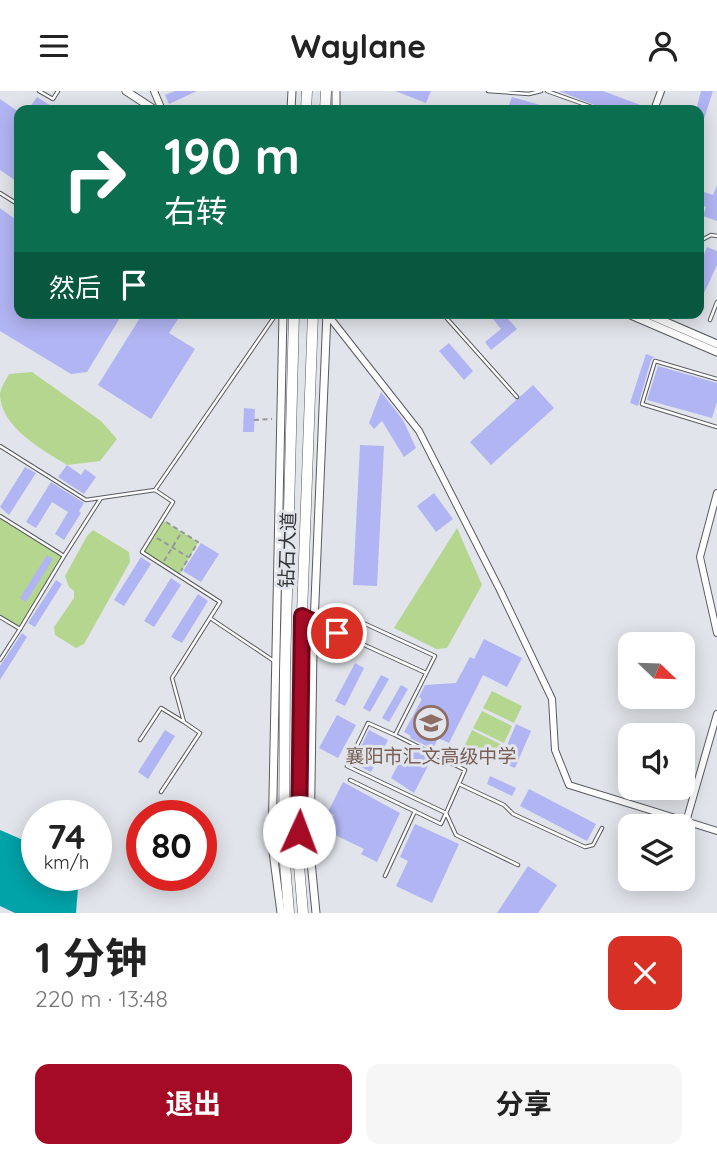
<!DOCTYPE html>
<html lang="zh">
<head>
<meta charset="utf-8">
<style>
  body { margin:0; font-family:Quicksand,"Noto Sans SC",sans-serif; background:#f6f6f6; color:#222; height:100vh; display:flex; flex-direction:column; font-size:26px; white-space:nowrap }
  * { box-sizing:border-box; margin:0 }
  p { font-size:23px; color:#767676 }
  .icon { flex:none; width:38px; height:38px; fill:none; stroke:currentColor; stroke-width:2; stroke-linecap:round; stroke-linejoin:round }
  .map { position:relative; height:822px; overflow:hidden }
  .side { display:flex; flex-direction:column; background:#fff; flex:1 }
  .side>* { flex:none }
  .hud { position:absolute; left:14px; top:14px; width:690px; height:214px; border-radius:14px; box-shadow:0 4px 18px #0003; background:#0b6e4f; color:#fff; overflow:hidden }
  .needle { width:46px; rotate:113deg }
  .tools { position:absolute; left:618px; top:541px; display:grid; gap:14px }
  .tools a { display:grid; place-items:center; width:77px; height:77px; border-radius:14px; background:#fff; box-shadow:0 4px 18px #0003; font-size:35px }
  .speed { position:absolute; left:21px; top:709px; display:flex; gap:14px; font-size:35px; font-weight:700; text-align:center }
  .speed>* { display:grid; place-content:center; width:91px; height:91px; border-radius:50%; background:#fff; box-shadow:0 4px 18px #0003; line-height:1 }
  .speed small { font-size:18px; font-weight:400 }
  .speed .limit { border:10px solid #d22; background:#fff; color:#111 }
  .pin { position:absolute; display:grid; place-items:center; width:60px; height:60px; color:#fff; margin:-30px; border:4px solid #fff; border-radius:50%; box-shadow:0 2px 7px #0007 }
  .me { position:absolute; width:77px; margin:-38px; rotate:2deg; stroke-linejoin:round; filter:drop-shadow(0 0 5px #0008) }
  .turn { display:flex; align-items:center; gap:24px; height:147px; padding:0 35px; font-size:32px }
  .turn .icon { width:91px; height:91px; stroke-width:2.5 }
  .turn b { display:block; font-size:49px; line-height:60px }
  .then { display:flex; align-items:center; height:66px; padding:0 35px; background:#0003; gap:14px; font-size:26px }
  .round { display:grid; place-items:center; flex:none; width:74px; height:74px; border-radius:14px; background:#f6f6f6 }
  .head { display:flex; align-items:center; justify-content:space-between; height:119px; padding:0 35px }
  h1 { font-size:42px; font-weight:700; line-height:52px }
  .primary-button { display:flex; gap:14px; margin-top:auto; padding:14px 35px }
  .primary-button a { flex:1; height:80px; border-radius:14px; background:#a50b25; color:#fff; font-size:28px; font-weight:700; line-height:80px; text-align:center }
  .primary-button a+a { background:#f6f6f6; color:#222 }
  header { display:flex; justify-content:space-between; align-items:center; height:91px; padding:0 35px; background:#fff; font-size:32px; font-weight:700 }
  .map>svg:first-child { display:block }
  .green { fill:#b4d68f }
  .water { fill:#01a2a8 }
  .building { fill:#b2b5f3 }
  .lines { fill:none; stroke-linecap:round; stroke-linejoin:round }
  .service-casing { stroke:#595b60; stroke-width:4.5 }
  .minor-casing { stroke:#595b60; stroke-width:8 }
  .tertiary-casing { stroke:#595b60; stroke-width:9 }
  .trunk-casing { stroke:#595b60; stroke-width:11 }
  .path { stroke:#95979b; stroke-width:2; stroke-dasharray:5 3.5; stroke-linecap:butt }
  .service { stroke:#fff; stroke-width:2.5 }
  .minor { stroke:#fff; stroke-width:6 }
  .tertiary { stroke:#fff; stroke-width:7 }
  .trunk { stroke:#fff; stroke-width:10 }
  .route-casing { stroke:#6b0718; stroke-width:18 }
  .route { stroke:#a50b25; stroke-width:12 }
  .labels { text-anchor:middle; stroke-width:6; stroke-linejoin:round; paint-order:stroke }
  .street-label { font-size:19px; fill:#323335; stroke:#e1e4ea }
  .education-label { font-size:19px; fill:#785e54; stroke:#e1e4ea }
</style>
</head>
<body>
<header><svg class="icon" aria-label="menu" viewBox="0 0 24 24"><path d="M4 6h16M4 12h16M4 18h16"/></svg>Waylane<svg class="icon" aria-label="person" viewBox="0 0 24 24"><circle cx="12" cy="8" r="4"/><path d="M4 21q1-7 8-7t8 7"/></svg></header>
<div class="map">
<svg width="717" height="822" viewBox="0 0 717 822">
  <rect width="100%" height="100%" fill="#e1e4ea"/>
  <path class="green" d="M32 281 101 330 117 348 100 370 67 374C43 359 0 336 0 303 1 296 6 289 9 283Z
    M0 425 64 465 20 538 0 526Z
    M162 429 198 451 179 485 142 461Z
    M457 437 482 494 447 557 436 558 394 537Z
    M93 439 129 461 130 471 84 553 76 557 55 544 54 536 74 507V500L69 496 65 485 87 445Z
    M492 600 522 615 514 632 483 617Z
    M482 620 512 635 504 652 473 637Z
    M472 639 502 654 494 671 464 656Z"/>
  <path class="water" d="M0 739 23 749C26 758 37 777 37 784H41L46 791 60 784H79L76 822H15L0 815Z"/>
  <path class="building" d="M175 0H197L169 13 165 4Z
    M395 0H431L426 12Z
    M559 0H603L643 15 641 19H607Z
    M701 0H713L704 28 698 26V19H696Z
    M37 6 57 19H28Z
    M512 6 537 13 553 19H507Z
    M0 8 19 21V92L0 79Z
    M717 94V130L703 125 706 116 699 113 704 101 713 104Z
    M0 117 15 128 19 121V222H123L87 281 71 283 0 240Z
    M707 156 717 160V174L698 215V184L700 179 698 178V164L703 166Z
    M143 222H182L169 242 195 258 151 328 98 294Z
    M488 222H503L517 238 491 259 485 251 501 238Z
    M449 252 473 280 464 289 439 260Z
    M646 263 654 266 651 269 638 315 630 312Z
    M658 275 717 292V311L712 327 647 309Z
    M533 294 554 317 491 374 470 351Z
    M381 301 403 329 416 357 404 366 382 330 374 338 369 332Z
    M244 317 255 318 254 341H243Z
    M360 354 384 355 377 495 353 494Z
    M67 374 81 384 85 378 96 386 84 403 58 386Z
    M25 376 36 382 9 424 0 416Z
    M51 391 84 412 79 420 81 422 64 449 55 443 68 421 52 411 36 437 26 431Z
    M434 402 453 428 436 441 417 415Z
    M201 452 219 463 201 491 183 480Z
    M47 464 53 468 26 511 20 507Z
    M141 466 151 473 124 515 114 509Z
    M171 487 181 494 154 536 144 530Z
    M56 489 62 493 35 536 28 532Z
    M198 503 208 510 182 552 171 546Z
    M22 542 27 546 0 589V575Z
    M484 548 522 567 507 596 483 584 449 652 438 647 433 658 410 647 411 645 404 641 422 608 419 606 425 594 456 592 470 566 474 568Z
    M355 572 364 577 345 615 335 610Z
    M381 584 389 588 370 621 363 617Z
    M401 594 408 598 389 631 382 627Z
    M337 624 356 634 338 667 319 657Z
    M516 633 531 640 515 677 500 671Z
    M165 639 175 645 148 688 138 681Z
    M369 639 388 649 371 681 353 672Z
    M408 655 429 665 427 669 430 671 414 702 391 687Z
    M490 685 516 697 512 705 487 693Z
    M343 691 400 722 377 771 361 763 364 758 327 740 334 724 328 721Z
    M529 698 596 733 587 750 520 715Z
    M415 733 459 753 432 812 396 795 408 770 400 766Z
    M528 775 557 794 538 822H497Z"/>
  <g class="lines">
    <g class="service-casing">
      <path id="service" d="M39 0 53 8 58 0
        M488 0 529 3 541 0
        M547 0 600 19
        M0 102 19 114
        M698 151 711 144 717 145
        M442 222 517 306
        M710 229 717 211
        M717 288 655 270 642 313 717 336
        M0 355 86 409 155 399 277 222
        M155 399 173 411 142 461 220 511 172 587 184 631 200 642 161 701
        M0 425 64 465 101 407
        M335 519 435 565 395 644 368 632 347 675 446 722 465 679 395 644
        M0 526 20 538 0 569
        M210 527 274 570
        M305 527 426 582
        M20 538 64 465
        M140 649 161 617 184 631
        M350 689 441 733 446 722
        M459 693 504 714 513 723 585 756 593 754 602 737
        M446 722 456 744 518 774
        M385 785 415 720"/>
    </g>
    <g class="minor-casing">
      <path id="minor" d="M154 0 162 19
        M654 19 661 0
        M327 223 419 340 500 499 552 608 555 659 569 694 717 740
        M717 402 700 466 717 542
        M686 731 717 623"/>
    </g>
    <g class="tertiary-casing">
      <path id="tertiary" d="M126 0 155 19
        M291 19 292 0
        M336 19V0
        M626 222 717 261
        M645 222 717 253
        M281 822 272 753 283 222
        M316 822 310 760 313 558 327 222"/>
    </g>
    <g class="trunk-casing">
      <path id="trunk" d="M306 19 307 0
        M325 19 326 0
        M289 822 284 760 285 579 294 222
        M303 822 298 763 300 578 313 222"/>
    </g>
    <path class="path" d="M254 329 272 328
      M166 431 198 451 181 480
      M157 447 188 466
      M164 470 181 442"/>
    <use href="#service" class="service"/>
    <use href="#minor" class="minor"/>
    <use href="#tertiary" class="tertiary"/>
    <use href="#trunk" class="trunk"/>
  </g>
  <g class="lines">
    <g class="route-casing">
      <path id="route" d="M299 741 302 525 337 542"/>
    </g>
    <use href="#route" class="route"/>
  </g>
  <defs>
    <g id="school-ring" transform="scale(1.75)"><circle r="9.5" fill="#e1e4ea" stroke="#8d6e63" stroke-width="1.5"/><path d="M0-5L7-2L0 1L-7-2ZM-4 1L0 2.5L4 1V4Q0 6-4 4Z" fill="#8d6e63"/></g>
  </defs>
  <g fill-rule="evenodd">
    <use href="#school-ring" x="431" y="632"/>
  </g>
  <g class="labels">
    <g class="street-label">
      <text transform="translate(287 459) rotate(-88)" y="7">钻石大道</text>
    </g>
    <g class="education-label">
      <text x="431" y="672">襄阳市汇文高级中学</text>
    </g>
  </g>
</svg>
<div class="tools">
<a><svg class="needle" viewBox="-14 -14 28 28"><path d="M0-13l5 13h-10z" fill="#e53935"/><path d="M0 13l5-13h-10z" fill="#767676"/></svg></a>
<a><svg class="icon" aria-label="sound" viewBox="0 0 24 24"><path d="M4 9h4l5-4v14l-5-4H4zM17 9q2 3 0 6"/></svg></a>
<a><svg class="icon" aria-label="layers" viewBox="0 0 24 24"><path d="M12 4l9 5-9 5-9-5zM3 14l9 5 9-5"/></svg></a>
</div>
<div class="speed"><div>74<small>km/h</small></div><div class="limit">80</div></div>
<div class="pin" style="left:337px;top:542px;background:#d93025"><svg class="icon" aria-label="arrive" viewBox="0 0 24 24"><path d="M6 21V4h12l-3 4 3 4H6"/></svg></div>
<svg class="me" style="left:299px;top:741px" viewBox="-20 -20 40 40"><circle r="19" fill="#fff"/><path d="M0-13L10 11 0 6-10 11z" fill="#a50b25"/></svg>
<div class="hud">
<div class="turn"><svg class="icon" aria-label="right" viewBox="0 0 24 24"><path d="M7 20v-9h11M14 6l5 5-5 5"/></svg><div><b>190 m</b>右转</div></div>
<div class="then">然后<svg class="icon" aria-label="arrive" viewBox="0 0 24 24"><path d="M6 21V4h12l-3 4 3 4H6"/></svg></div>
</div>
</div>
<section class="side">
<div class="head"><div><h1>1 分钟</h1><p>220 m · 13:48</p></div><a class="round" style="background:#d93025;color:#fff"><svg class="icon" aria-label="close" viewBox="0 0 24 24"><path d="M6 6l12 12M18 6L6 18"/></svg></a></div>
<div class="primary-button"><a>退出</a><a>分享</a></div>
</section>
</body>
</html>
